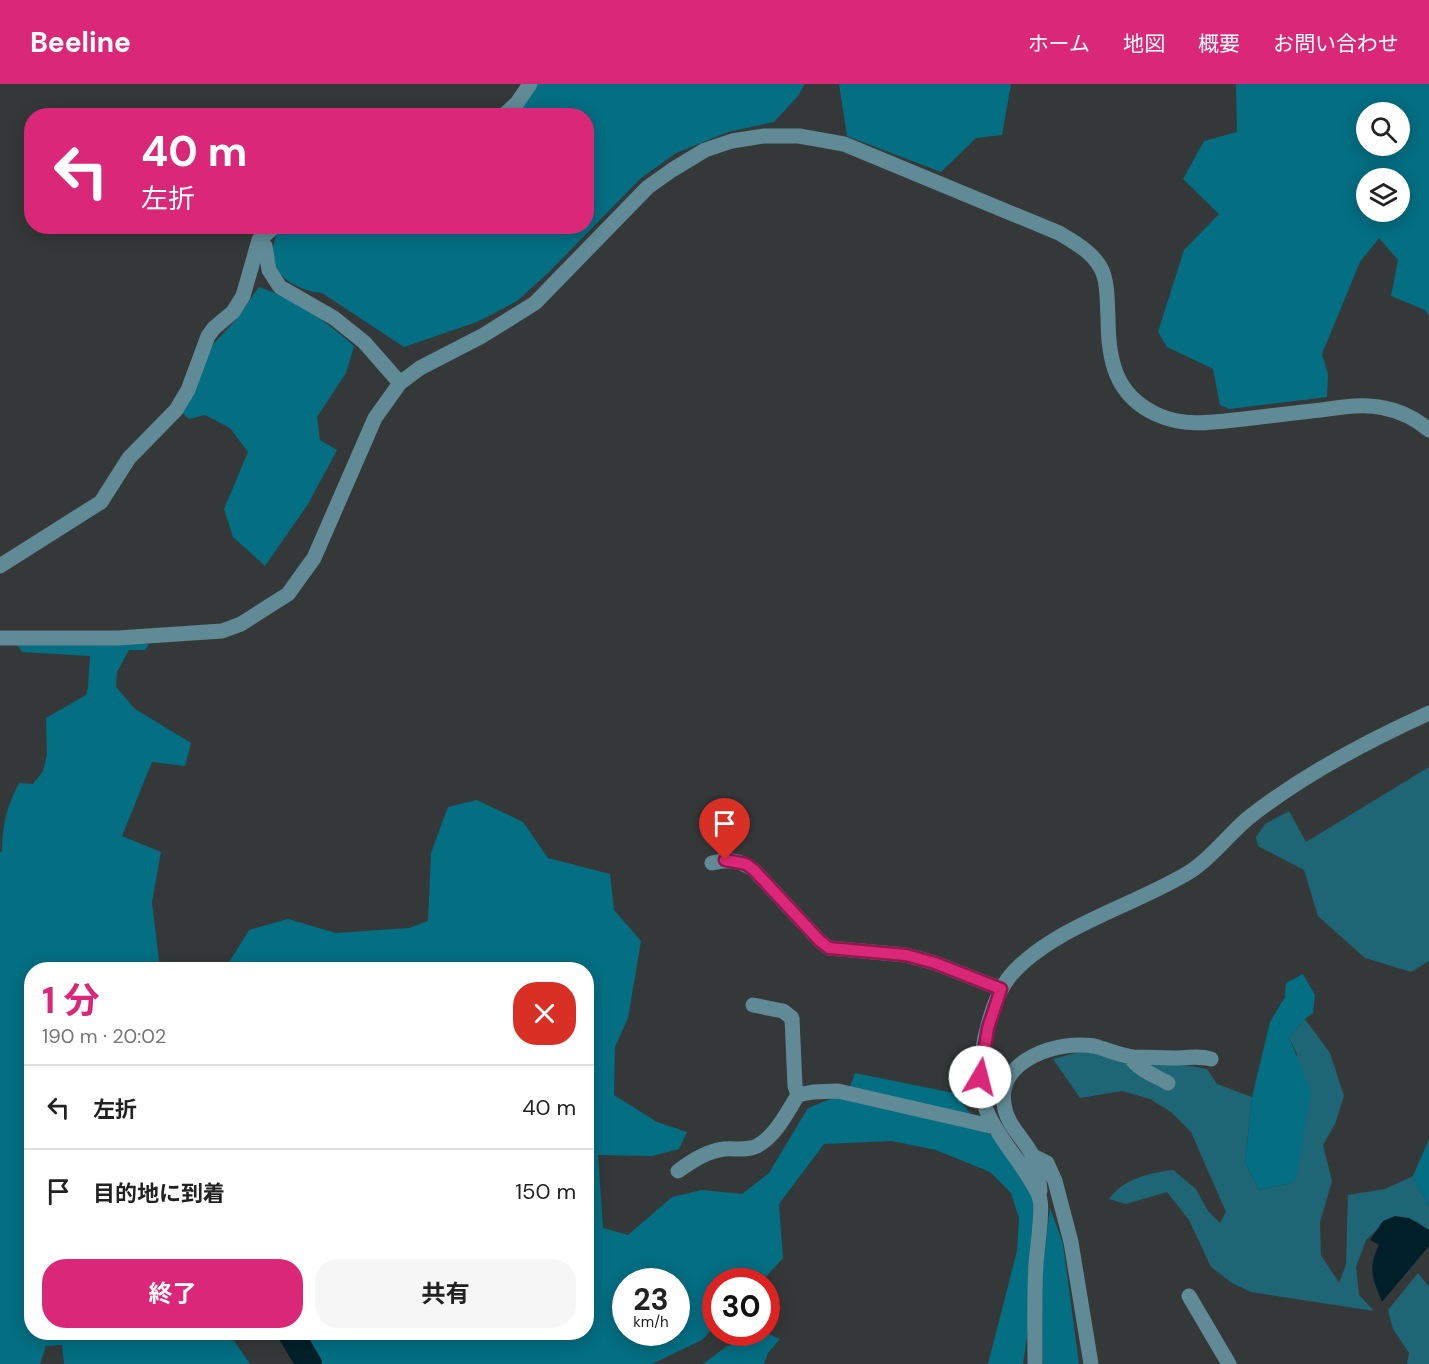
<!DOCTYPE html>
<html lang="ja">
<head>
<meta charset="utf-8">
<style>
  body { margin:0; font-family:"DM Sans","Noto Sans JP",sans-serif; background:#f6f6f6; color:#222; height:100vh; display:flex; flex-direction:column; font-size:22px; white-space:nowrap }
  * { box-sizing:border-box; margin:0 }
  p { font-size:20px; color:#767676 }
  .icon { flex:none; width:33px; height:33px; fill:none; stroke:currentColor; stroke-width:2; stroke-linecap:round; stroke-linejoin:round }
  .map { position:relative; flex:1; overflow:hidden }
  .drawer { position:absolute; left:24px; top:878px; width:570px; height:378px; display:flex; flex-direction:column; background:#fff; border-radius:24px; box-shadow:0 3px 15px #0003 }
  .drawer>* { flex:none }
  .guide { position:absolute; left:24px; top:24px; width:570px; height:126px; border-radius:24px; box-shadow:0 3px 15px #0003; background:#db2777; color:#fff; overflow:hidden }
  .tools { position:absolute; left:1356px; top:18px; display:grid; gap:12px }
  .tools a { display:grid; place-items:center; width:54px; height:54px; border-radius:50%; background:#fff; box-shadow:0 3px 15px #0003; font-size:30px }
  .speed { position:absolute; left:612px; top:1184px; display:flex; gap:12px; font-size:30px; font-weight:700; text-align:center }
  .speed>* { display:grid; place-content:center; width:78px; height:78px; border-radius:50%; background:#fff; box-shadow:0 3px 15px #0003; line-height:1 }
  .speed small { font-size:15px; font-weight:400 }
  .speed .limit { border:9px solid #d22; background:#fff; color:#111 }
  .pin { position:absolute; display:grid; place-items:center; width:51px; height:51px; color:#fff; margin:-62px -26px; border-radius:50% 50% 50% 0; rotate:-45deg; box-shadow:0 0 6px #0007 }
  .pin .icon { rotate:45deg }
  .me { position:absolute; width:66px; margin:-33px; rotate:8deg; stroke-linejoin:round; filter:drop-shadow(0 0 4px #0008) }
  .turn { display:flex; align-items:center; gap:21px; height:126px; padding:0 18px; font-size:27px }
  .turn .icon { width:78px; height:78px; stroke-width:2.5 }
  .turn b { display:block; font-size:42px; line-height:51px }
  .round { display:grid; place-items:center; flex:none; width:63px; height:63px; border-radius:24px; background:#f6f6f6 }
  .head { display:flex; align-items:center; justify-content:space-between; height:102px; padding:0 18px }
  h1 { font-size:36px; font-weight:700; line-height:45px; color:#db2777 }
  .action { display:flex; gap:12px; margin-top:auto; padding:12px 18px }
  .action a { flex:1; height:69px; border-radius:24px; background:#db2777; color:#fff; font-size:24px; font-weight:700; line-height:69px; text-align:center }
  .action a+a { background:#f6f6f6; color:#222 }
  ul { padding:0; list-style:none }
  li { display:flex; align-items:center; gap:18px; height:84px; padding:0 18px; border-top:2px solid #e0e0e0 }
  li div { flex:1 }
  li b { display:block; font-size:22px }
  li em { font-style:normal }
  header { display:flex; align-items:center; gap:36px; box-sizing:border-box; height:84px; padding:0 30px; background:#db2777; color:#fff }
  header strong { font-size:28px }
  nav { display:flex; gap:33px; margin-inline-start:auto; font-size:21px }
  .map>svg:first-child { display:block }
  .green { fill:#1e6676 }
  .forest { fill:#046e82; fill-rule:evenodd }
  .water { fill:#002029 }
  .lines { fill:none; stroke-linecap:round; stroke-linejoin:round }
  .river { stroke:#002029; stroke-width:26 }
  .minor { stroke:#608a95; stroke-width:15 }
  .route-casing { stroke:#8e194d; stroke-width:15 }
  .route { stroke:#db2777; stroke-width:10 }
</style>
</head>
<body>
<header>
<strong>Beeline</strong>
<nav><a>ホーム</a><a>地図</a><a>概要</a><a>お問い合わせ</a></nav>
</header>
<div class="map">
<svg width="1429" height="1280" viewBox="0 0 1429 1280">
  <rect width="100%" height="100%" fill="#353839"/>
  <path class="green" d="M1429 683V877L1411 888 1365 874 1318 832 1304 786 1258 762 1256 753 1265 740 1289 727 1306 758Z
    M1305 935 1330 969 1344 1012 1335 1040 1323 1061 1332 1097 1320 1138 1321 1171 1339 1199 1346 1181 1348 1111 1385 1105 1413 1092 1429 1123V1146L1416 1137H1386L1366 1156 1356 1183 1359 1211 1374 1227 1251 1208 1232 1199 1211 1183 1189 1136 1167 1108 1126 1120 1109 1115C1123 1095 1149 1089 1173 1086L1196 1105 1208 1127 1220 1139 1226 1128 1191 1048 1171 1028 1150 1015 1122 1007 1080 1014 1053 975 1079 968 1136 972 1207 985 1217 1000 1252 1013 1245 1079 1259 1106 1295 1098 1297 970 1289 953Z
    M1418 1189 1429 1203V1280H1407L1409 1269 1393 1245 1388 1226Z"/>
  <path class="forest" d="M537 0H805L798 12 774 38 728 48 676 69 641 94 548 189 517 217 477 238 404 263 322 209C298 207 263 189 274 159 276 153 277 147 282 143L586 142V32L508 31 524 17Z
    M839 0H1011L1002 51 976 54 941 88 847 52Z
    M1236 0H1429V232L1425 226 1391 212 1398 176 1379 154 1360 178 1322 270 1328 290 1327 313 1229 325 1220 321 1213 285 1167 263 1158 248 1184 166 1219 130 1183 95 1204 57 1237 48ZM1366 28H1400V62H1366ZM1366 94H1400V128H1366Z
    M259 203C295 215 326 237 354 262L346 289 317 333 320 356 337 366 308 420 265 482 233 453 224 425 248 368 230 344 205 331 189 335 179 326 205 269 236 236Z
    M149 560 145 566H129L117 588 116 603 135 625 191 659 185 682 152 678 122 752 161 768 152 818 160 885H32V1248H228L250 1280H64L62 1261 46 1262 40 1280H0V769L2 767C3 738 6 725 19 699L33 700 43 687 47 671 46 634 86 611 88 603 90 572 22 568 17 561Z
    M477 716 523 738 548 774 610 790 614 826 641 857 628 934 615 963 614 1011 657 1038 687 1048 679 1065 652 1072 598 1071 603 1144 628 1151 672 1113 702 1106 742 1110 769 1089 808 1024 848 1008 855 989 954 1009 980 1041 1009 1068 1039 1116 1028 1247 1023 1280H988L1017 1167 1019 1134 1011 1109 990 1088 936 1066 892 1057 824 1060 779 1120 783 1174 762 1197H716L715 1242 702 1256 652 1280H299L289 1248H586V885H225L249 846 288 835 336 849 409 844 428 837 431 769 448 723ZM626 1197H676V1248H626Z
    M1303 890 1315 911 1313 929 1305 935 1289 953 1311 1008 1295 1098 1259 1106 1245 1079 1252 1013 1270 938 1285 913 1286 899Z
    M1429 1055V1123L1413 1092Z
    M1050 1124 1063 1160 1079 1280H1043L1040 1205Z
    M769 1250 780 1255 768 1269 764 1280H703L727 1262Z"/>
  <path class="water" d="M1395 1132 1409 1134 1429 1146V1162L1382 1218C1373 1194 1367 1186 1379 1161L1370 1156 1383 1137Z"/>
  <g class="lines">
    <path class="river" d="M290 1248 309 1280"/>
    <path class="minor" d="M503 32 517 19 530 0
      M259 156 265 162 269 186 280 203 334 234 364 258 400 299
      M0 482 101 418 129 374 176 326 188 306 208 252 214 244 233 228 243 212 259 156 275 142
      M0 554H118L222 547 241 540 288 510 314 474 375 334 400 299 420 284 482 252 535 219 648 103 672 86 705 66 732 57 764 52H799L844 60 1059 149C1076 159 1098 171 1104 192 1108 204 1107 220 1108 233 1108 276 1115 312 1158 331 1182 342 1209 339 1234 336 1263 333 1292 329 1321 326 1341 323 1365 319 1384 324 1401 327 1416 335 1429 346
      M712 779C729 775 740 776 754 786L820 857 829 864 906 871 935 879 1001 905
      M753 921 783 927 792 934 795 1002 798 1011
      M1130 973C1137 985 1156 992 1168 999
      M1033 1072 1047 1079 1055 1097 1071 1158 1091 1280
      M678 1087C692 1077 707 1067 724 1065 735 1064 747 1067 757 1062 776 1052 787 1028 798 1011L813 1008 838 1007 995 1043
      M1040 1107C1039 1093 1036 1076 1028 1064 1019 1050 1006 1038 1004 1020 997 975 1060 956 1094 962 1107 965 1121 972 1134 973 1149 973 1164 974 1179 974 1191 973 1200 972 1211 975
      M1189 1212 1229 1280
      M1035 1280C1035 1247 1034 1213 1036 1180 1037 1165 1043 1128 1040 1116 1039 1108 1032 1099 1028 1092 1008 1060 978 1031 980 991 981 962 992 914 1010 892 1051 843 1137 821 1191 787 1214 772 1230 748 1252 731 1305 690 1367 657 1429 629"/>
  </g>
  <g class="lines">
    <g class="route-casing">
      <path id="route" d="M725 776 746 780 754 786 820 857 829 864 906 871 935 879 1001 905 988 944 980 993"/>
    </g>
    <use href="#route" class="route"/>
  </g>
</svg>
<div class="tools">
<a><svg class="icon" aria-label="search" viewBox="0 0 24 24"><circle cx="10" cy="10" r="6"/><path d="M15 15l6 6"/></svg></a>
<a><svg class="icon" aria-label="layers" viewBox="0 0 24 24"><path d="M12 4l9 5-9 5-9-5zM3 14l9 5 9-5"/></svg></a>
</div>
<div class="speed"><div>23<small>km/h</small></div><div class="limit">30</div></div>
<div class="pin" style="left:725px;top:776px;background:#d93025"><svg class="icon" aria-label="arrive" viewBox="0 0 24 24"><path d="M6 21V4h12l-3 4 3 4H6"/></svg></div>
<svg class="me" style="left:980px;top:993px" viewBox="-20 -20 40 40"><circle r="19" fill="#fff"/><path d="M0-13L10 11 0 6-10 11z" fill="#db2777"/></svg>
<div class="guide">
<div class="turn"><svg class="icon" aria-label="left" viewBox="0 0 24 24"><path d="M17 20v-9H6M10 6l-5 5 5 5"/></svg><div><b>40 m</b>左折</div></div>
</div>
<section class="drawer">
<div class="head"><div><h1>1 分</h1><p>190 m · 20:02</p></div><a class="round" style="background:#d93025;color:#fff"><svg class="icon" aria-label="close" viewBox="0 0 24 24"><path d="M6 6l12 12M18 6L6 18"/></svg></a></div>
<ul>
<li><svg class="icon" aria-label="left" viewBox="0 0 24 24"><path d="M17 20v-9H6M10 6l-5 5 5 5"/></svg><div><b>左折</b></div><em>40 m</em></li>
<li><svg class="icon" aria-label="arrive" viewBox="0 0 24 24"><path d="M6 21V4h12l-3 4 3 4H6"/></svg><div><b>目的地に到着</b></div><em>150 m</em></li>
</ul>
<div class="action"><a>終了</a><a>共有</a></div>
</section>
</div>
</body>
</html>
